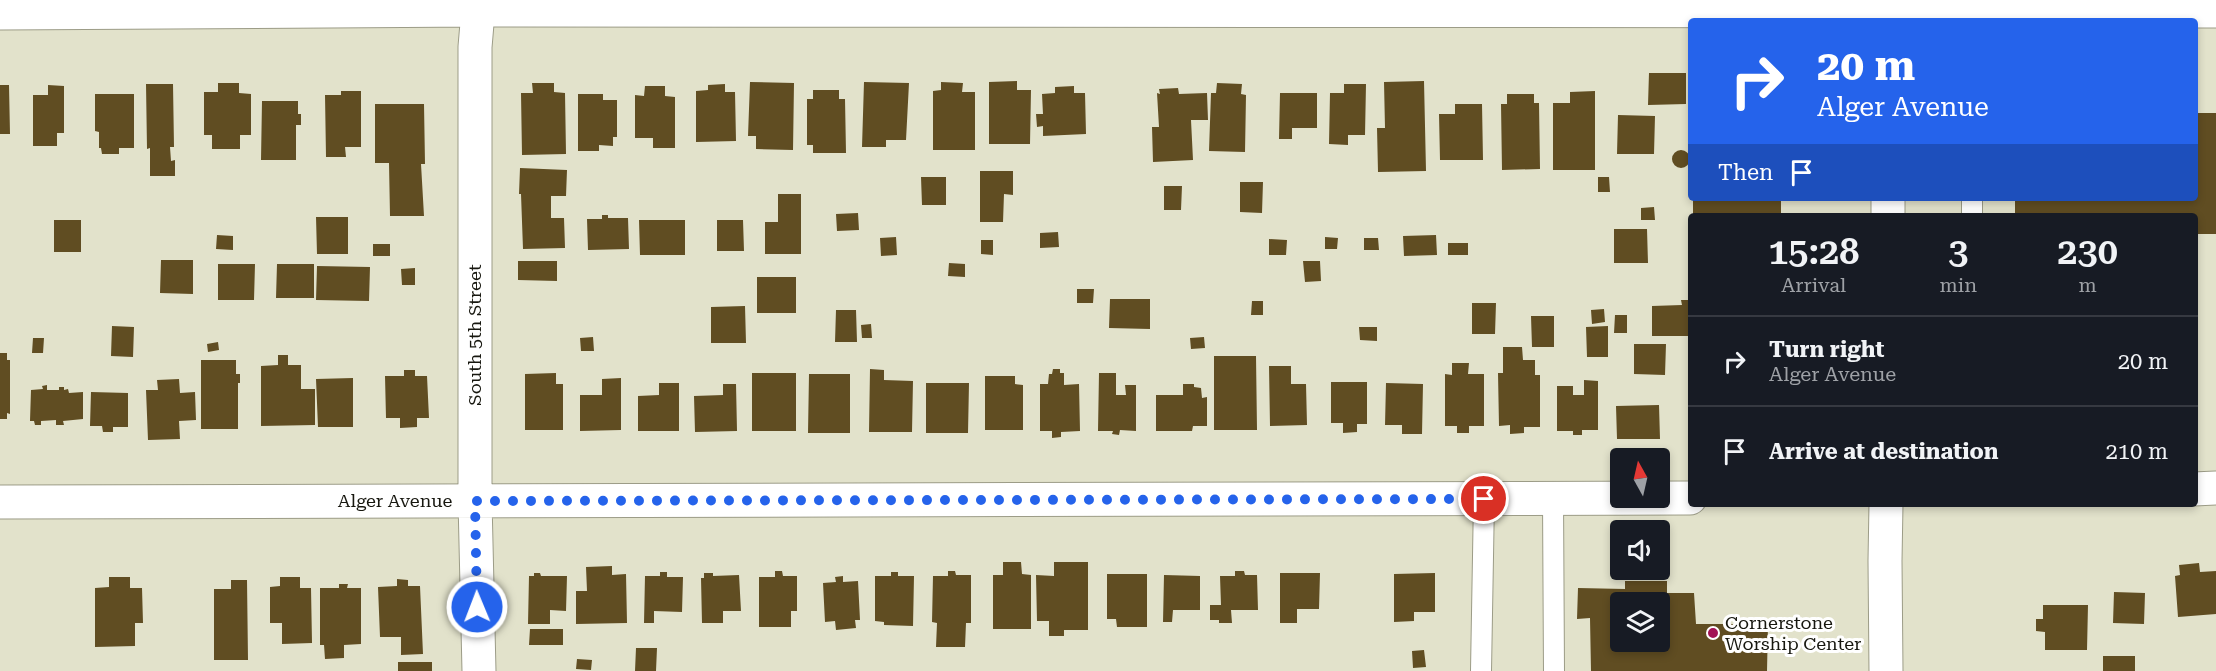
<!DOCTYPE html>
<html lang="en">
<head>
<meta charset="utf-8">
<style>
  body { margin:0; font-family:"Roboto Serif",serif; background:#242831; color:#f1f3f6; height:100vh; display:flex; flex-direction:column; font-size:22px; white-space:nowrap }
  * { box-sizing:border-box; margin:0 }
  p { font-size:20px; color:#9ea1a6 }
  .icon { flex:none; width:33px; height:33px; fill:none; stroke:currentColor; stroke-width:2; stroke-linecap:round; stroke-linejoin:round }
  .map { position:relative; flex:1; overflow:hidden }
  .drawer { position:absolute; left:1688px; top:213px; width:510px; height:294px; display:flex; flex-direction:column; background:#171b24; border-radius:6px; box-shadow:0 3px 9px #0003 }
  .drawer>* { flex:none }
  .top-card { position:absolute; left:1688px; top:18px; width:510px; height:183px; border-radius:6px; box-shadow:0 3px 9px #0003; background:#2563eb; color:#fff; overflow:hidden }
  .needle { width:39px; rotate:352deg }
  .fabs { position:absolute; left:1610px; top:448px; display:grid; gap:12px }
  .fabs a { display:grid; place-items:center; width:60px; height:60px; border-radius:6px; background:#171b24; box-shadow:0 3px 9px #0003; font-size:30px }
  .pin { position:absolute; display:grid; place-items:center; width:51px; height:51px; color:#fff; margin:-26px; border:3px solid #fff; border-radius:50%; box-shadow:0 2px 6px #0007 }
  .me { position:absolute; width:66px; margin:-33px; rotate:359deg; stroke-linejoin:round; filter:drop-shadow(0 0 4px #0008) }
  .turn { display:flex; align-items:center; gap:21px; height:126px; padding:0 30px; font-size:27px }
  .turn .icon { width:78px; height:78px; stroke-width:2.5 }
  .turn b { display:block; font-size:42px; line-height:51px }
  .then { display:flex; align-items:center; height:57px; padding:0 30px; background:#0003; gap:12px; font-size:22px }
  .eta { display:flex; justify-content:space-evenly; align-items:center; height:102px; text-align:center }
  .eta b { font-size:36px; font-weight:600; line-height:42px }
  ul { padding:0; list-style:none }
  li { display:flex; align-items:center; gap:18px; height:90px; padding:0 30px; border-top:2px solid #363941 }
  li div { flex:1 }
  li b { display:block; font-size:22px }
  li em { font-style:normal }
  .map>svg:first-child { display:block }
  .building { fill:#604d22; fill-rule:evenodd }
  .lines { fill:none; stroke-linecap:round; stroke-linejoin:round }
  .service-casing { stroke:#9c9c87; stroke-width:22 }
  .minor-casing { stroke:#9c9c87; stroke-width:35 }
  .tertiary-casing { stroke:#9c9c87; stroke-width:35 }
  .service { stroke:#fff; stroke-width:20 }
  .minor { stroke:#fff; stroke-width:33 }
  .tertiary { stroke:#fff; stroke-width:33 }
  .route { stroke:#2563eb; stroke-width:10; stroke-dasharray:0 18 }
  .poi-dot { fill:#a21154; stroke:#fff; stroke-width:2 }
  .labels { text-anchor:middle; stroke-width:6; stroke-linejoin:round; paint-order:stroke }
  .street-label { font-size:18px; fill:#17170f; stroke:#fff }
  .poi-label { font-size:18px; fill:#17170f; stroke:#fff; text-anchor:start }
</style>
</head>
<body>
<div class="map">
<svg width="2216" height="671" viewBox="0 0 2216 671">
  <rect width="100%" height="100%" fill="#e2e2cb"/>
  <path class="building" d="M1649 73H1686V104L1648 105Z
    M1017 81V90H1031L1030 144H989V82Z
    M1424 81 1426 171 1378 172 1377 128H1385L1384 82Z
    M750 82 794 83 793 150 756 149V136H748Z
    M864 82 909 83 906 140H886V147H862Z
    M941 82 963 83 962 92H975V150H933V91L941 90Z
    M218 83H239V93L251 94V135H240V149H212V135H204V92H218Z
    M532 83H554V92L565 93 566 154 522 155 521 93H533Z
    M1217 83 1242 84 1241 94 1246 95 1245 152 1209 151 1211 93H1216Z
    M146 84H173L174 147H170L171 161 175 160V176H150V148L147 149Z
    M725 84V92H735L736 141 696 142V91L708 90V85Z
    M1344 84H1366L1365 135H1348V145L1329 144 1330 93H1344Z
    M0 85H9L10 134H0Z
    M48 85 64 86V133H57V146H33V95H48Z
    M645 86H665V96L675 97V148H653V138H635V95L644 96Z
    M1074 86V93H1085L1086 134 1043 136V126L1037 127 1036 114H1043L1042 94 1055 93V87Z
    M1178 88 1179 94 1207 93 1208 120H1191L1193 160 1153 162 1152 127H1159L1157 93 1160 94 1159 89Z
    M813 90H839V99H845L846 153H813V145H807V99H813Z
    M341 91H361V147H345L346 157H326L325 95H341Z
    M1595 91V170H1553V103H1570V92Z
    M1280 93H1317V128H1292V139H1279Z
    M95 94H134V148H119V154H102L101 148H99V132L95 131Z
    M578 94H603V100H617V137H613V146L599 145V151H578Z
    M1507 94H1534V103H1539L1540 169 1502 170 1501 104H1507Z
    M262 101H298V114H301V125H296V160H261Z
    M375 104H424L425 164H421L424 216H390L389 163H375Z
    M1455 104H1482L1483 160H1440L1439 114H1455Z
    M2194 113H2216V234H2194V216H2015V198H2194Z
    M1618 115 1655 116 1654 154H1617Z
    M1672 159a9 9 0 1 1 18 0a9 9 0 1 1-18 0Z
    M520 168 567 170 566 196H551V218H564L565 248 523 249 521 194H519Z
    M980 171H1013V195L1004 194 1003 222H980Z
    M921 177H946V205H922Z
    M1598 177H1609L1610 192H1598Z
    M1240 182H1263L1262 213 1240 212Z
    M1164 186H1182L1181 210H1164Z
    M778 194H801V254H765V222H778Z
    M1693 198H1781V216H1706V214H1693Z
    M1654 207 1655 220H1641V208Z
    M858 213 859 230 837 231 836 214Z
    M602 215H608V218H628L629 249 588 250 587 219H602Z
    M316 217H348V254H317Z
    M54 220H81V252H54Z
    M639 220H685V255H640Z
    M717 220H743L744 251H717Z
    M1614 229H1647L1648 263H1614Z
    M1058 232 1059 247 1040 248V233Z
    M217 235 233 236V250L216 249Z
    M1436 235 1437 255 1404 256 1403 236Z
    M896 237 897 255 881 256 880 238Z
    M1325 237 1338 238 1337 249H1325Z
    M1364 238H1378L1379 250H1364Z
    M1269 239 1287 240 1286 255H1269Z
    M981 240H993V255L981 254Z
    M1448 243H1468V255H1448Z
    M373 244H390V256H373Z
    M161 260H193V294L160 293Z
    M518 261H557V281L518 280Z
    M1303 261H1320L1321 281 1305 282Z
    M949 263 965 264V277L948 276Z
    M218 264H255L254 300H218Z
    M277 264H314V298H276Z
    M317 266 370 267 369 301 316 300Z
    M415 268V285H402L401 269Z
    M757 277H796V313H757Z
    M1077 289H1094L1093 303H1077Z
    M1110 299H1150V329L1109 328Z
    M1681 300H1690V336H1652V306L1682 305Z
    M1252 301H1263V315H1251Z
    M1472 303H1496L1495 334H1472Z
    M745 306 746 343H711V307Z
    M1604 309 1605 322 1592 324 1591 310Z
    M836 310H856L857 342H835Z
    M1615 315H1627V333H1614Z
    M1531 316H1554V347H1532Z
    M871 324 872 338H862L861 325Z
    M112 326 134 327 133 357 111 356Z
    M1608 326V357H1587L1586 327Z
    M1359 327H1377V341L1360 340Z
    M593 337 594 351H581L580 338Z
    M1204 337 1205 348 1191 349 1190 338Z
    M33 338H44L43 353H32Z
    M218 342 219 350 208 352 207 344Z
    M1634 344H1666L1665 375 1634 374Z
    M1503 347H1522L1523 360H1535V375H1540V427H1524V433L1510 434V425L1499 426 1498 373H1503Z
    M0 353H7V360H10V414L7 413V419H0Z
    M278 355H288V365H301V389H315V425L261 426V366L278 365Z
    M1214 356H1256L1257 430H1214Z
    M201 360H236V374H240V383H238V429H201Z
    M1452 363H1469L1468 374H1484V426H1469V433H1457V426H1445V374L1452 375Z
    M1269 366H1291V384H1306L1307 425 1270 426Z
    M870 369 884 370V380L913 381 912 432H869Z
    M1053 369H1060V373H1064V385L1079 384 1080 431 1061 432V437L1052 438V431H1040V384H1048L1049 374H1052Z
    M404 370H415V376H427L429 418H417V427L400 428V418H386L385 376H404Z
    M556 373V384H563V430H525V374Z
    M752 373H796V431H752Z
    M1099 373H1116V395H1126L1125 385H1136V431L1120 430 1119 435 1112 434 1113 431H1098Z
    M809 374H850V433H808Z
    M985 376H1015V384L1023 385V430H985Z
    M353 378V427H318L316 379Z
    M621 378V430L580 431V395H602V379Z
    M179 379 180 393 195 392 196 420 179 421 180 439 148 440 146 390H158L157 380Z
    M1584 380 1598 381V430H1582V435H1573V431H1557V386H1573V395H1584Z
    M1331 382H1367V424H1357V432L1343 433V423H1331Z
    M659 383H679V431H638V396L659 395Z
    M926 383H969L968 433H926Z
    M1386 383 1423 384 1422 434H1402V425H1385Z
    M723 384H736L737 431 695 432 694 396 723 395Z
    M1183 384H1194V387L1201 388 1202 398 1207 397V426H1193L1192 431H1156V395H1183Z
    M47 385V390H59V387H64V390L68 389 69 393 83 392V419L63 421 64 425H56V420L41 421V425H35L34 421H30L31 390 43 389 42 386Z
    M91 392 128 393V427H113V432H103L102 426H90Z
    M1659 405 1660 439H1617L1616 406Z
    M1003 562H1021L1022 574 1031 575V629H993V575H1003Z
    M1054 562H1088V630H1064V636H1049V621H1037L1036 575 1054 576Z
    M2199 563 2200 572 2216 571V614L2178 617 2175 576 2180 575 2179 565Z
    M612 566V575L626 574 627 623 576 624V591H587L586 567Z
    M775 571H782L783 576H797V611H791V627H759V577H775Z
    M948 571H955L956 575H971V623H966L965 647H936L937 623 932 622 933 576H948Z
    M1235 571H1244L1245 575H1257L1258 610H1231L1232 623H1219V620H1210V605H1221L1220 576H1235Z
    M660 572H667V577H683L682 612 654 611V623H644L645 576H660Z
    M891 572H898V576H914L913 626 884 625V622L875 621V576H891Z
    M534 573H540L541 576H567L566 611 550 610V624H528L529 576H534Z
    M704 573H713V576L739 575 741 611H723V623H702L701 578H704Z
    M1280 573H1320L1319 609H1297V623H1280Z
    M1435 573V612H1414V621L1394 622V574Z
    M1107 574H1147V627H1117L1116 619H1107Z
    M1164 575 1200 576V610H1173L1172 622H1163Z
    M843 576V582L858 581 860 620H855L856 628 836 630 835 621 825 622 823 583 836 582 835 577Z
    M109 577H130V588H142L143 623H135V646L95 647V588L109 587Z
    M280 577H300V588H311L312 643 282 644V623H270V587L280 586Z
    M397 579 408 580V586H420L423 654 401 655V637H380L378 587 397 586Z
    M231 580H247L248 660H214V589H231Z
    M1625 581H1667V593H1694L1696 624H1768L1767 671H1591L1590 618 1577 619 1578 588 1625 589ZM1620 603H1659V642H1620Z
    M339 584H348L347 588H361V644L344 645V658L325 659 324 645H320V588H339Z
    M2114 592 2145 593 2144 624 2113 623Z
    M2043 605H2088L2087 650H2045V632L2036 631V619H2043Z
    M530 629H563V645H529Z
    M636 648H657L656 671H635Z
    M1424 650 1426 667 1413 668 1412 651Z
    M2103 656H2135V671H2103Z
    M577 659 592 660 591 670 576 669Z
    M398 662H432V671H398Z"/>
  <g class="lines">
    <g class="service-casing">
      <path id="service" d="M1972 198V216
        M1553 499 1554 671
        M1481 671 1484 499"/>
    </g>
    <g class="minor-casing">
      <path id="minor" d="M0 13 478 10 2216 11
        M2194 489 2216 488
        M0 502 1690 498
        M479 671 475 501V47L479 0"/>
    </g>
    <g class="tertiary-casing">
      <path id="tertiary" d="M1885 0V21
        M1888 216V198
        M1886 671 1885 561 1886 504"/>
    </g>
    <use href="#service" class="service"/>
    <use href="#minor" class="minor"/>
    <use href="#tertiary" class="tertiary"/>
  </g>
  <g class="lines">
    <path class="route" d="M477 607 475 501 1484 499"/>
  </g>
  <circle class="poi-dot" cx="1713" cy="633" r="6"/>
  <g class="labels">
    <g class="street-label">
      <text transform="translate(475 335) rotate(-90)" y="6">South 5th Street</text>
      <text x="395" y="507">Alger Avenue</text>
    </g>
    <g class="poi-label">
      <text x="1725" y="629">Cornerstone<tspan x="1725" dy="21">Worship Center</tspan></text>
    </g>
  </g>
</svg>
<div class="fabs">
<a><svg class="needle" viewBox="-14 -14 28 28"><path d="M0-13l5 13h-10z" fill="#e53935"/><path d="M0 13l5-13h-10z" fill="#9ea1a6"/></svg></a>
<a><svg class="icon" aria-label="sound" viewBox="0 0 24 24"><path d="M4 9h4l5-4v14l-5-4H4zM17 9q2 3 0 6"/></svg></a>
<a><svg class="icon" aria-label="layers" viewBox="0 0 24 24"><path d="M12 4l9 5-9 5-9-5zM3 14l9 5 9-5"/></svg></a>
</div>
<div class="pin" style="left:1484px;top:499px;background:#d93025"><svg class="icon" aria-label="arrive" viewBox="0 0 24 24"><path d="M6 21V4h12l-3 4 3 4H6"/></svg></div>
<svg class="me" style="left:477px;top:607px" viewBox="-20 -20 40 40"><circle r="17" fill="#2563eb" stroke="#fff" stroke-width="3"/><path d="M0-11L8 9 0 5-8 9z" fill="#fff"/></svg>
<div class="top-card">
<div class="turn"><svg class="icon" aria-label="right" viewBox="0 0 24 24"><path d="M7 20v-9h11M14 6l5 5-5 5"/></svg><div><b>20 m</b>Alger Avenue</div></div>
<div class="then">Then<svg class="icon" aria-label="arrive" viewBox="0 0 24 24"><path d="M6 21V4h12l-3 4 3 4H6"/></svg></div>
</div>
<section class="drawer">
<div class="eta">
<div><b>15:28</b><p>Arrival</p></div>
<div><b>3</b><p>min</p></div>
<div><b>230</b><p>m</p></div>
</div>
<ul>
<li><svg class="icon" aria-label="right" viewBox="0 0 24 24"><path d="M7 20v-9h11M14 6l5 5-5 5"/></svg><div><b>Turn right</b><p>Alger Avenue</p></div><em>20 m</em></li>
<li><svg class="icon" aria-label="arrive" viewBox="0 0 24 24"><path d="M6 21V4h12l-3 4 3 4H6"/></svg><div><b>Arrive at destination</b></div><em>210 m</em></li>
</ul>
</section>
</div>
</body>
</html>
